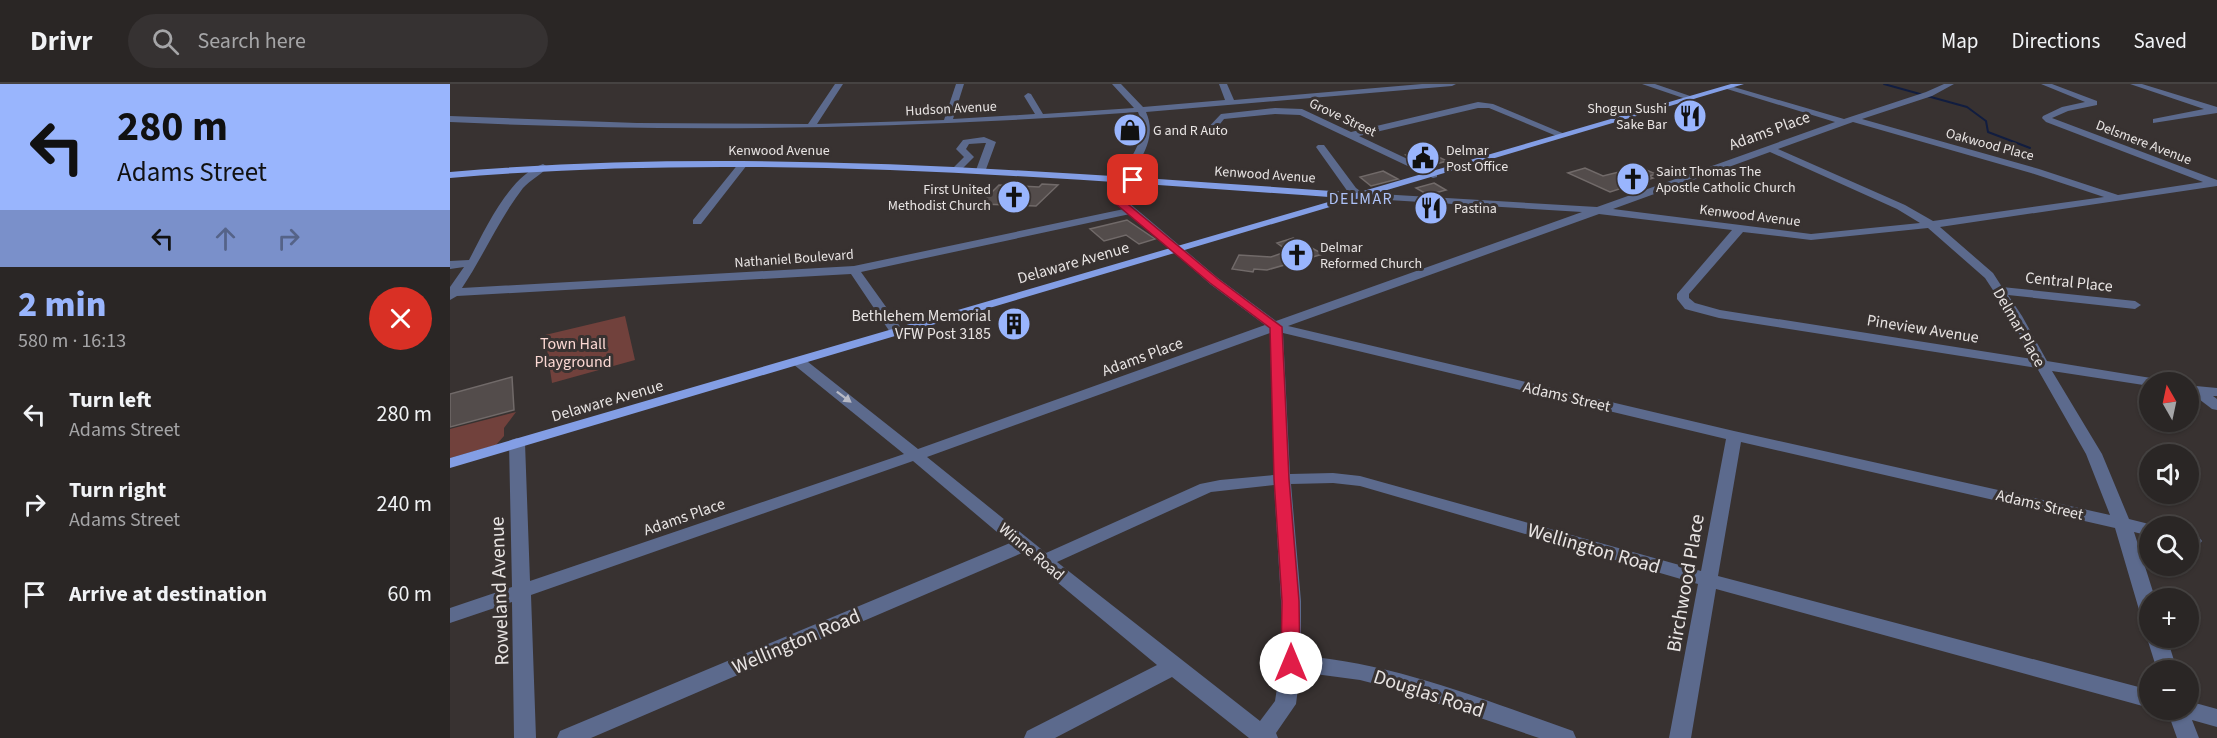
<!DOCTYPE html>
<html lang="en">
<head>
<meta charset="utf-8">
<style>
  body { margin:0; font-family:"Source Sans 3",sans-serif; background:#363232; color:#f1f3f6; height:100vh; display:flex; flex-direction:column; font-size:22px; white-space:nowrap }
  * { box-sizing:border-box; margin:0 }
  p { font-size:20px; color:#a5a5a7 }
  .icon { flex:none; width:33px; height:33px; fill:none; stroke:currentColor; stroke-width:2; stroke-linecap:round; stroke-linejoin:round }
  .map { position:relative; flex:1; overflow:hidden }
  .sheet { display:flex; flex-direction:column; background:#2a2625; width:450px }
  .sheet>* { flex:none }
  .guide { background:#99b5fd; color:#111; overflow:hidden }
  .needle { width:39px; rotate:351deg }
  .fabs { position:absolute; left:1689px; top:288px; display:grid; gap:12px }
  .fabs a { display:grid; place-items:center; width:60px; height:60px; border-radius:50%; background:#2a2625; box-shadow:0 2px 4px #0004,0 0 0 2px #464342; font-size:30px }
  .pin { position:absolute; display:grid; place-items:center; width:51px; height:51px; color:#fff; margin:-26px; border-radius:12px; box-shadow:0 3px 9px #0006 }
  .me { position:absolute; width:66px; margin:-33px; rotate:0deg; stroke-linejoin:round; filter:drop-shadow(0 0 4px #0008) }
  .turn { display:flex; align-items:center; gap:21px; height:126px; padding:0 18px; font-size:27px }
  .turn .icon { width:78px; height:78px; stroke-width:2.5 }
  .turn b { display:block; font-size:42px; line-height:51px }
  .lanes { display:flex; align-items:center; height:57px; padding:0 18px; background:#0003; justify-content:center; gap:30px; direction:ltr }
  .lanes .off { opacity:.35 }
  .round { display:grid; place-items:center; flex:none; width:63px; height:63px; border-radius:32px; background:#363232 }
  .headline { display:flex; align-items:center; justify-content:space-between; height:102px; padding:0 18px }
  h1 { font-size:36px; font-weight:800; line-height:45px; color:#99b5fd }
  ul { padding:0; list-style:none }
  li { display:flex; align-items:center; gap:18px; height:90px; padding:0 18px }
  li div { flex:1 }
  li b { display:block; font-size:22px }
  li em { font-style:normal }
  header { display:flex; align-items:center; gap:36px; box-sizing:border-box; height:84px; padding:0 30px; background:#2a2625; border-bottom:2px solid #464342 }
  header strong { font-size:28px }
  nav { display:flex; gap:33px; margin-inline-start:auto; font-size:21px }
  .search { width:420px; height:54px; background:#363232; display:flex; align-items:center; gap:15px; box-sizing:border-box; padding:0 21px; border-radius:33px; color:#a5a5a7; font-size:22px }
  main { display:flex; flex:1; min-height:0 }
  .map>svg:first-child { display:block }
  .green { fill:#71413c }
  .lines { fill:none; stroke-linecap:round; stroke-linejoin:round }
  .stream { stroke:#111d40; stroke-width:2 }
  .building { fill:#534c4b; stroke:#716a69; stroke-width:1.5 }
  .minor { fill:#5c6a8d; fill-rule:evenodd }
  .major { fill:#839ee5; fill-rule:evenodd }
  .oneway { fill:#b7b9c5 }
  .route { fill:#e11d48; stroke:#92132f; stroke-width:1.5 }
  .labels { text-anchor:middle; stroke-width:6; stroke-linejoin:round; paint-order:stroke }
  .far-street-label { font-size:14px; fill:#e8e4e3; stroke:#383231 }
  .far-poi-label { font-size:14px; fill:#e8e4e3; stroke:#383231; text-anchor:start }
  .street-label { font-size:16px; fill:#e8e4e3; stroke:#383231 }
  .far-quarter-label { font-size:16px; letter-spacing:1.5px; fill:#aec3f9; stroke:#383231 }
  .poi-label { font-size:16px; fill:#e8e4e3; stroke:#383231; text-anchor:end }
  .park-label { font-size:16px; fill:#fbd8d3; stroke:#383231 }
  .near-street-label { font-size:20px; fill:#e8e4e3; stroke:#383231 }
</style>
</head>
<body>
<header>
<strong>Drivr</strong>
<div class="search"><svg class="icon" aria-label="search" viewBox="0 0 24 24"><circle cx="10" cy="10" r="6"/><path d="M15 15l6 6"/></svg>Search here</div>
<nav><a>Map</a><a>Directions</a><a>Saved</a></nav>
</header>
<main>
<section class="sheet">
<div class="guide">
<div class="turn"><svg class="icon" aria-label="left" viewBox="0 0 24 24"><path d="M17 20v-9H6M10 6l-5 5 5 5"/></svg><div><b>280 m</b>Adams Street</div></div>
<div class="lanes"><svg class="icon" aria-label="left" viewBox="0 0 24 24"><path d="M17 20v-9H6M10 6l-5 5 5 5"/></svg><svg class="icon off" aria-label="ahead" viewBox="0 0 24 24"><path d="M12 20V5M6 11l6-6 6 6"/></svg><svg class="icon off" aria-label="right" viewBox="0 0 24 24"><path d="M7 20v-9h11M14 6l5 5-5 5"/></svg></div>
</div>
<div class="headline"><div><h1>2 min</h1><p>580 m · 16:13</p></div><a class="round" style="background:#d93025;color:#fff"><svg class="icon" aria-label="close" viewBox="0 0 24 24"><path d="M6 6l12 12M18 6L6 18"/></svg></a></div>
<ul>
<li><svg class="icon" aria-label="left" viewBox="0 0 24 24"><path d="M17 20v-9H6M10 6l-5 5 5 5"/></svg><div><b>Turn left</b><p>Adams Street</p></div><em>280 m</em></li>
<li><svg class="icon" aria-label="right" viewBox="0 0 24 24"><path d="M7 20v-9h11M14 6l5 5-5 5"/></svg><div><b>Turn right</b><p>Adams Street</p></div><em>240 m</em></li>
<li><svg class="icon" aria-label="arrive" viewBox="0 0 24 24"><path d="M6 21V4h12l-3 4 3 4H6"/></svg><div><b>Arrive at destination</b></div><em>60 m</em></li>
</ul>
</section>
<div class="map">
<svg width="1767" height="654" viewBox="0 0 1767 654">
  <rect width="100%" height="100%" fill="#383231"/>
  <path class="green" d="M175 232 185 276 102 299 95 251Z
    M66 328 54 344V352L46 361 0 374V345Z"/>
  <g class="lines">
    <path class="stream" d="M1434 0 1517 23 1536 37 1538 48 1580 64"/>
  </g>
  <path class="building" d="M974 66 997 77 979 82 956 71Z
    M1189 83 1206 90 1199 92 1203 94 1160 108 1118 89 1135 84 1153 92Z
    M933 87 948 95 921 102 910 93Z
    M984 99 996 106 978 111 966 104Z
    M592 100 608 101 586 122 530 120 549 101 589 103Z
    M677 136 705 155 689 160 676 151 654 157 640 145Z
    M843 154 873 170 817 186 804 185 803 188 782 185 789 171 821 173 838 167 827 159Z
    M562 232 565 236 569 235 577 245 559 248 550 235Z
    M62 293 64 326 0 343V310Z"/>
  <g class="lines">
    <path class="minor" d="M385 0H393L367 40 494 36 506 0H514L503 35 585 30 574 12 578 9 581 10 593 30 684 24 662 0H671L693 23 775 16 769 0H777L784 16 972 0H1006L1002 2 696 28C709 57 686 80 673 105L672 113 768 194 826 237 1132 128 906 114 898 108 866 63 868 61H874L906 104 913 109 1147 123 1385 38 1277 5V1L1394 35 1476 8 1494 0H1504L1482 12 1412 35 1589 85 1668 111 1753 98 1596 38 1592 34 1593 32 1612 23 1635 18 1591 0H1602L1647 17V21L1618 27 1602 34 1767 96V102L1490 143 1543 189 1552 203 1685 217 1691 221 1685 225 1558 211 1572 232 1597 277 1701 294 1708 298H1700V302L1602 287 1652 370 1679 435 1707 442H1700V452L1684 448 1705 514H1700V536L1693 534 1690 529 1665 444 1291 358 1268 492 1700 606V624L1266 505 1241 654H1219L1248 500 910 402 883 399 841 400 851 517V572C945 579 1034 616 1123 647L1126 654H1089L945 605 910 596 850 588 846 620 826 649 828 654H799L722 593 605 654H574L577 647 707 581 572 469 141 654H107L110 647 560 459 463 377 81 511 86 654H64L62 518 0 539V524L62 503 59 359 61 356 67 354 75 359 80 497 454 370 343 280 341 277 343 274H353L468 365 815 241 760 200 680 130 411 188 454 248 447 252 442 251 401 190 7 212 0 216V203L14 183 0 185V177L19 176C35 146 59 92 93 80L98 83C91 91 80 96 73 104 49 135 34 171 12 204L404 182 674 125 662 114C666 82 702 64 688 28 458 45 230 49 0 38V32L187 39 358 40ZM1403 38 1581 89 1654 113 1483 137 1455 121 1328 65ZM1320 68 1447 125 1470 139 1361 150 1163 125ZM1149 130 1282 146 1227 210V215L1235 225 1269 234 1587 284 1636 370 1660 431 1284 347 838 242ZM1478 144 1535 194 1560 232 1582 275 1270 226 1245 219 1239 214V210L1293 148 1361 156ZM820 249 824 391 770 396 750 400 596 469 477 373ZM833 249 1276 355 1251 487 910 392 883 389 840 390ZM824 401 831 517V579L825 617 810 637 607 478 761 408Z
      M1192 0H1205L1246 14 1239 16Z
      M1680 0H1692L1767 23V29L1703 39V35L1754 25Z
      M1028 18 1043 20 1117 51 1109 53 1039 24H1028L909 52 987 89V93L983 94 850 31 825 30 774 35 761 51 753 49 771 30 825 24 852 25 901 48Z
      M534 53 546 58 535 88 526 86 536 59H534L519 60 516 65 524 73 510 87H504V83L514 73 506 65 513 56Z
      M289 79 297 81 251 140H243V136Z
      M1746 302 1767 304V312H1763L1767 315V326L1762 325 1741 309 1739 306Z
      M1738 450 1749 453 1752 457 1749 461 1738 462Z
      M1700 550V554H1717L1727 586H1707L1697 554Z
      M1738 617 1767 625V643L1742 636 1749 654H1727L1717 626H1738Z"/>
    <path class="major" d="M1281 0H1294L0 384V374L892 114C595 93 297 68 0 94V88C299 62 599 88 898 108L903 110Z"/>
  </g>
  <defs><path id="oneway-solid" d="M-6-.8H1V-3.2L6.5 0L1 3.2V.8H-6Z" transform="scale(1.5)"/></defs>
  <use class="oneway" href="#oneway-solid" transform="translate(394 313) rotate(37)"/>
  <path class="route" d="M672 92 688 96 683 99 675 98 672 105 673 116 768 195 832 243 839 395 849 517 850 579 847 585 841 587 834 585 831 579 832 517 824 395 820 244 760 199 666 120 662 114 663 105 669 93Z"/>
  <defs>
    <g id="restaurant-disc" transform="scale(1.725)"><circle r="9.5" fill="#99b5fd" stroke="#383231"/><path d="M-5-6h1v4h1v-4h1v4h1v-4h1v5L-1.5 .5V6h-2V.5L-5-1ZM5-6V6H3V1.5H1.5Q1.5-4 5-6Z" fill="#111"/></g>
    <g id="shop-disc" transform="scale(1.725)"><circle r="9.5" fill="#99b5fd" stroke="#383231"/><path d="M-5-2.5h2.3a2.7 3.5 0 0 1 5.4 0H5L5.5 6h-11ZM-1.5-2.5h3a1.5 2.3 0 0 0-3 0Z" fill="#111"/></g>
    <g id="civic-disc" transform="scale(1.725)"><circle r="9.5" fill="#99b5fd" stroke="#383231"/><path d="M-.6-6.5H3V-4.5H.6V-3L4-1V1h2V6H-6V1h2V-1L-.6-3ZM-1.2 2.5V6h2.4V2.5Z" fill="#111"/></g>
    <g id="church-disc" transform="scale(1.725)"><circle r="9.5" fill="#99b5fd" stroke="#383231"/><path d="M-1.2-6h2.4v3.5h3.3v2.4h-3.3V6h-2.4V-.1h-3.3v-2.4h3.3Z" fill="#111"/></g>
    <g id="building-disc" transform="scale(1.725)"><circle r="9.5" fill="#99b5fd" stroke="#383231"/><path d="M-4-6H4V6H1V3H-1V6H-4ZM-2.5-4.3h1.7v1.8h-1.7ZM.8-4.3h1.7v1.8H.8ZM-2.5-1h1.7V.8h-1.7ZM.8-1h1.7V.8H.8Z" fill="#111"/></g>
  </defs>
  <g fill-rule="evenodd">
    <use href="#restaurant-disc" x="1240" y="32"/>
    <use href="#shop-disc" x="680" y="46"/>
    <use href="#civic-disc" x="973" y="74"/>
    <use href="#church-disc" x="1183" y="95"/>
    <use href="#church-disc" x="564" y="113"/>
    <use href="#restaurant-disc" x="981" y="124"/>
    <use href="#church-disc" x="847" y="171"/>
    <use href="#building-disc" x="564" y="240"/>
  </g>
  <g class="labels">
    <g class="far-street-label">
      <text transform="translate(501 24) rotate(-3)" y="5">Hudson Avenue</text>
      <text transform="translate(893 33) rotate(25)" y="5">Grove Street</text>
      <text transform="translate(1694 58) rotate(21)" y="5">Delsmere Avenue</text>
      <text transform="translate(1540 60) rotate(15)" y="5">Oakwood Place</text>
      <text x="329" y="71">Kenwood Avenue</text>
      <text transform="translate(815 90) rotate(4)" y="5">Kenwood Avenue</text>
      <text transform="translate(1300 131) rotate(7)" y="5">Kenwood Avenue</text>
      <text transform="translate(344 174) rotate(-4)" y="5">Nathaniel Boulevard</text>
    </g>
    <g class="far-poi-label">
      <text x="1217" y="29" text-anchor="end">Shogun Sushi<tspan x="1217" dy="16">Sake Bar</tspan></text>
      <text x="703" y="51">G and R Auto</text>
      <text x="996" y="71">Delmar<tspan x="996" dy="16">Post Office</tspan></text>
      <text x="1206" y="92">Saint Thomas The<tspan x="1206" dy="16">Apostle Catholic Church</tspan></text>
      <text x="541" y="110" text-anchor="end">First United<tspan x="541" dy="16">Methodist Church</tspan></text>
      <text x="1004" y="129">Pastina</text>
      <text x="870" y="168">Delmar<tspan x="870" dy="16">Reformed Church</tspan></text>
    </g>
    <g class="street-label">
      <text transform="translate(1319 46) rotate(-20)" y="6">Adams Place</text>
      <text transform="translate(623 178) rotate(-16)" y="6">Delaware Avenue</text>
      <text transform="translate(1619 197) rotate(6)" y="6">Central Place</text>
      <text transform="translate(1570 243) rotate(60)" y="6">Delmar Place</text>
      <text transform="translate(1473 244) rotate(9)" y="6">Pineview Avenue</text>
      <text transform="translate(692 272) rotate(-20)" y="6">Adams Place</text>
      <text transform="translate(1117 312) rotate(13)" y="6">Adams Street</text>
      <text transform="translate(157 316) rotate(-16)" y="6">Delaware Avenue</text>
      <text transform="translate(1590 420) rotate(13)" y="6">Adams Street</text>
      <text transform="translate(234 432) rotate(-19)" y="6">Adams Place</text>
      <text transform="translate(582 467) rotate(40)" y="6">Winne Road</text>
    </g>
    <g class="far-quarter-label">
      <text x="911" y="120">DELMAR</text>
    </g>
    <g class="poi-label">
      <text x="541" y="237">Bethlehem Memorial<tspan x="541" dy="18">VFW Post 3185</tspan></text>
    </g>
    <g class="park-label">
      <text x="123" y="265">Town Hall<tspan x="123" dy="18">Playground</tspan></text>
    </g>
    <g class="near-street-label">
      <text transform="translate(1144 464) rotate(16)" y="7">Wellington Road</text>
      <text transform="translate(1235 499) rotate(-80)" y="7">Birchwood Place</text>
      <text transform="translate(49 507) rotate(-92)" y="7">Roweland Avenue</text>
      <text transform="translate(346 557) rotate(-23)" y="7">Wellington Road</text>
      <text transform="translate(979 609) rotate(18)" y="7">Douglas Road</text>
    </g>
  </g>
</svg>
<div class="fabs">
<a><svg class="needle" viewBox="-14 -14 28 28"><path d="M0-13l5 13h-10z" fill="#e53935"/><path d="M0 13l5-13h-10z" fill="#a5a5a7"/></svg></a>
<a><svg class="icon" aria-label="sound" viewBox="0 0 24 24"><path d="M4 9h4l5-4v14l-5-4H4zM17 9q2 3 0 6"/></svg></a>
<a><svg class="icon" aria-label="search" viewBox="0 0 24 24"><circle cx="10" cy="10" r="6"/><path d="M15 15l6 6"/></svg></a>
<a>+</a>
<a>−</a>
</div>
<div class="pin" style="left:683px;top:96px;background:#d93025"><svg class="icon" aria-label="arrive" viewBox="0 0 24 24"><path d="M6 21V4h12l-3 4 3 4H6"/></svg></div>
<svg class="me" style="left:841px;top:579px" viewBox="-20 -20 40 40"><circle r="19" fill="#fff"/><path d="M0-13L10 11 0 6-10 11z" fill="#e11d48"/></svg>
</div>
</main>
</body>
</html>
